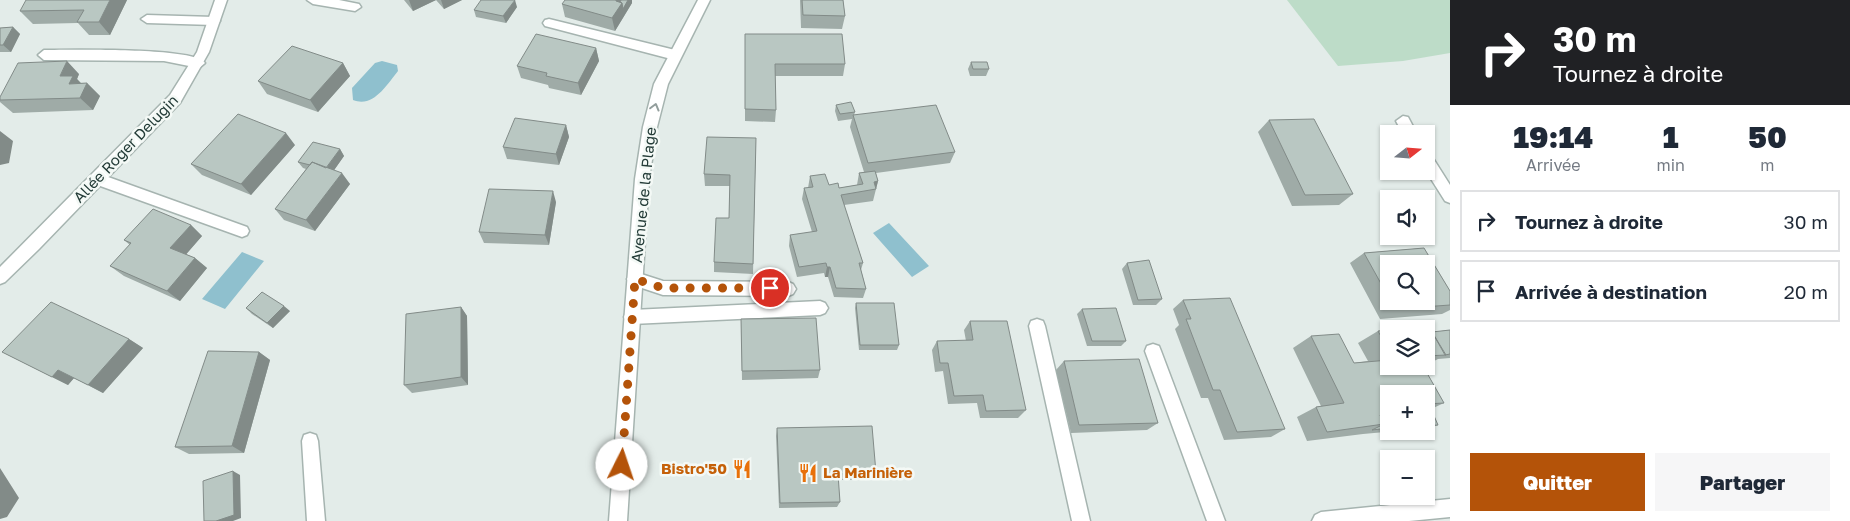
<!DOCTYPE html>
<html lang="fr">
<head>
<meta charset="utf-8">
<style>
  body { margin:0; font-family:"Golos Text",sans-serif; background:#f6f6f7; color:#1f2937; height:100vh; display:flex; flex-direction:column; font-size:19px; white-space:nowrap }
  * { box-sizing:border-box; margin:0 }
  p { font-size:16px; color:#747a83 }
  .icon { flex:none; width:28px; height:28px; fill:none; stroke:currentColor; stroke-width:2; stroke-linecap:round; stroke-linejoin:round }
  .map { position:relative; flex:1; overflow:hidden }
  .panel { display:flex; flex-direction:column; background:#fff; width:400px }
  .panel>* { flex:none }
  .banner { background:#202124; color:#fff; overflow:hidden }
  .needle { width:32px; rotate:73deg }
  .tools { position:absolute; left:1380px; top:125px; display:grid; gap:10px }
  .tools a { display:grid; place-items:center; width:55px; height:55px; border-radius:0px; background:#fff; box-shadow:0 1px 4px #0004; font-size:25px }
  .pin { position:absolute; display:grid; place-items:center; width:42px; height:42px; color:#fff; margin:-21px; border:2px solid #fff; border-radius:50%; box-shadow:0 1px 5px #0007 }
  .me { position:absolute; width:55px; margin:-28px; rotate:4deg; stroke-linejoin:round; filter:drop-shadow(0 0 4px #0008) }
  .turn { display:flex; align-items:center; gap:18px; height:105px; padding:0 20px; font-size:22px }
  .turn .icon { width:65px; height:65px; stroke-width:2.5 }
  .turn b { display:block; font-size:35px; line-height:42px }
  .eta { display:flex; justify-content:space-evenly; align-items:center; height:85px; text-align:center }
  .eta b { font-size:30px; font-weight:800; line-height:35px }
  .button { display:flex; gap:10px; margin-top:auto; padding:10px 20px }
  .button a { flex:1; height:58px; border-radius:0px; background:#b45309; color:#fff; font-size:20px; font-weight:800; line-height:58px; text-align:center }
  .button a+a { background:#f6f6f7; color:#1f2937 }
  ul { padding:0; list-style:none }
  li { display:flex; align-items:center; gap:15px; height:62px; margin:0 10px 8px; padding:0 10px; border:2px solid #e0e1e3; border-radius:0px }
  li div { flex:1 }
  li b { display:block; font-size:19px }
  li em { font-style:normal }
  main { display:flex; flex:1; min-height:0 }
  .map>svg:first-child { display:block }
  .green { fill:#bddcc8 }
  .water { fill:#8fc0ce }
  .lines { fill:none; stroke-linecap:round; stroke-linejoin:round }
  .service-casing { stroke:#a6b4b0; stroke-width:3 }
  .minor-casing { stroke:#a6b4b0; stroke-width:3 }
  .service { fill:#fff; fill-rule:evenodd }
  .minor { fill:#fff; fill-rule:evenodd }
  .wall { fill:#9faba7; fill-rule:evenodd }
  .shaded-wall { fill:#828b88 }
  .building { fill:#b9c7c2; stroke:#828b88 }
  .oneway { stroke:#929e9c }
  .route { stroke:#b45309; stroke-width:9; stroke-dasharray:0 16.2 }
  .labels { text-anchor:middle; stroke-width:5; stroke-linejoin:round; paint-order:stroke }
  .street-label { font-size:15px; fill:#243c38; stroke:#f4f9f6 }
  .food-label { font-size:15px; font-weight:bold; fill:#c56008; stroke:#f4f9f6; text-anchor:end }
</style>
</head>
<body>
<main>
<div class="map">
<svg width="1450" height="521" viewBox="0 0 1450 521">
  <rect width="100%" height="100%" fill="#e3ece9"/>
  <path class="green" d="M1287 0H1450V53L1403 61 1338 66Z"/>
  <path class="water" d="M382 61 397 65 398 71C386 86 373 108 353 100L352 88 375 63Z
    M889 223 929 266 912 277 873 233Z
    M242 252 264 261 225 309 202 299Z"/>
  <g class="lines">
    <g class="service-casing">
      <path id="service" d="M307 0H339L359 4 361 7 355 11 313 4Z
        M147 15 214 17 220 21 214 25 147 23 141 19Z
        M549 19 675 50 681 55 675 60 545 26 543 23 545 20Z
        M44 50C68 50 196 47 205 63L199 68 164 61 44 60 38 55Z
        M97 173 247 227 249 231 247 235 242 237 92 183 90 179 92 175Z
        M635 272 663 281 788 282 793 284 796 289 793 294 788 296 663 295 630 284 627 279 630 274Z
        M820 301 825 303 828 308 825 313 820 315 632 324 626 322 624 317 626 312 632 310Z
        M1037 319 1043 321 1045 326 1090 521H1072L1029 326 1031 321Z
        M1153 344 1159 346 1161 351 1225 521H1207L1145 351 1147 346Z
        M310 433 316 435 318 441 325 521H307L302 441 304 435Z"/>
    </g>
    <g class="minor-casing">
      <path id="minor" d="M215 0H227L209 52 180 103 39 249 5 282 0 284V267L170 95 197 52Z
        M698 0H710L668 84 657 127 649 179 627 521H609L635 179 643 127 654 84Z
        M1403 116 1408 117 1417 134H1403L1396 121Z
        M1426 154 1431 155 1450 185V203L1445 201 1426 171Z
        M1450 499V517L1409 521H1312L1315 515 1321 512Z"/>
    </g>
    <use href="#service" class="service"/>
    <use href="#minor" class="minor"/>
  </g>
  <path class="wall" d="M127 0 110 35H89L78 23 33 24 20 11Z
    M404 0H462L444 9 436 0 413 11Z
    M800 0H843L845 16 842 29 801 28Z
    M632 3 615 31 565 17 562 4Z
    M517 7 506 23 476 17 474 10Z
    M13 27 20 34 11 52H0V28Z
    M745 34 845 64 843 76H775L776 110 775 122 745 121Z
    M596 48 599 61 581 95 549 88 548 85 521 78 517 66Z
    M971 62 989 69 986 76H970L968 69Z
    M343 63 350 76 318 112 267 94 258 81Z
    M79 74 77 79 81 83H87L100 96 93 110 13 113 0 102V97Z
    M836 105 855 112 854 115 955 152 950 163 876 173 878 181 873 201 844 205 863 263 861 270 866 289 863 298 834 297 828 277H825L824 273 797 277 789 246 790 235 812 232 802 199 804 188H808L810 176 829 185 839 188 857 185 859 173 864 172 850 127 852 119 838 121 835 111Z
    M1269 120 1353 194 1339 205 1292 206 1258 132Z
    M566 125 569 137 559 165 507 159 503 147Z
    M756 138 753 274 714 272V262L729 218 730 186H705L704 174Z
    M295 145 251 195 202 175 191 164Z
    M340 149 344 156 334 170 350 184 315 231 284 220 275 209 306 169 303 168 298 162Z
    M556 202 549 245 484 243 479 232Z
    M191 225 202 236 186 254 195 258 207 268 180 301 124 276 110 266 130 245 124 240Z
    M1424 248 1450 291V310L1442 314 1380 319 1350 263 1364 253ZM1389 264H1426V301H1389Z
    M1127 263 1162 299 1156 305H1133L1122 269Z
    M1183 300 1285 429 1271 437 1224 440 1208 398H1201L1175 329 1179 325 1173 309Z
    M856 303 899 345 897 350H859L855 308Z
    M461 307 467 316 468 385 412 393 404 385Z
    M246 308 290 311 273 328 252 314Z
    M1082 309 1126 341 1121 346H1087L1077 314Z
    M741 319 820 370 818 378 742 380Z
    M970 321 1026 410 1018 418H980L977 403 948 404 943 371 935 372 932 350 937 341H966L964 330Z
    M1426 329 1432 332 1450 330V358L1438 359 1426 365Z
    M1389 330V366H1424H1423L1444 403 1431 409 1438 425 1426 429V394H1389V431H1396L1363 434 1307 441 1297 417 1316 407 1321 406 1293 348 1311 336 1354 363 1368 361 1358 343 1378 331Z
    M129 339 143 348 103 393 74 378 68 385 2 352Z
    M259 352 270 360 244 453 189 454 175 447Z
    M1064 361 1158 423 1147 430 1071 433 1056 370Z
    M777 428 876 473 872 480H838L840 502 837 507 779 508 776 436Z"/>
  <path class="shaded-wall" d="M110 0H127L110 35 99 22Z
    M409 0H436L413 11Z
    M441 0H462L444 9Z
    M515 0 517 7 506 23 503 16Z
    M616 0H632V3L615 31 612 18Z
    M13 27 20 34 11 52 3 45Z
    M596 48 599 61 581 95 578 83Z
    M67 61 79 74 77 79 85 88 87 83 100 96 93 110 80 98 60 76Z
    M343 63 350 76 318 112 310 100Z
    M566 125 569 137 559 165 556 154Z
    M0 131 13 141 9 163 0 165Z
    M286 133 295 145 251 195 241 184Z
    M340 149 344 156 330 176 325 170Z
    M342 173 350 184 315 231 306 220Z
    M878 181 875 193 876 189 874 182Z
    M553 191 556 202 549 245 545 235Z
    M191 225 202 236 183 258 170 248Z
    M195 258 207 268 180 301 167 291Z
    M827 267H830L828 277H825Z
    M284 306 290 311 273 328 267 323Z
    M461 307 467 316 468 385 461 377Z
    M129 339 143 348 103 393 88 385Z
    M259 352 270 360 244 453 232 446Z
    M58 370 74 378 68 385 52 377Z
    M0 468 19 498 7 517 0 519Z
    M233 471 240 475 241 518 233 521H216Z"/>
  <path class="building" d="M26 0H110L99 22H77L84 10 20 11Z
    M481 0H515L503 16 474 10Z
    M565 0H616V1L622 3 612 18 562 4Z
    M621 0H628L623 9 622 3 620 2Z
    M802 0H843L845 16 803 15Z
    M13 27 3 45H0V28Z
    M536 34 596 48 578 83 546 76 547 73 517 66Z
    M745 34H842L845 64H775L776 110 745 109Z
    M292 46 343 63 310 100 258 81Z
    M67 61 60 76H73L69 84 87 83 80 98 0 100V97L18 63Z
    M971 62H987L989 69H973Z
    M851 102 855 112 840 114 836 105Z
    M936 105 955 152 868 163 853 115Z
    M238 114 286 133 241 184 191 164Z
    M515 118 566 125 556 154 503 147Z
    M1314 119 1353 194 1305 195 1269 120Z
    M707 137 756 138 753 264 714 262 716 218H729L730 175 704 174Z
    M313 142 340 149 326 168 312 162 310 165 298 162Z
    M312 162 342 173 306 220 275 209Z
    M875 171 878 181 874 182 876 189 841 195 863 263H859L866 289 836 288 830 267H827L826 263 799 267 790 235 817 231 804 188 813 187 810 176 825 174 829 185 838 183 839 188 863 184 859 173Z
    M489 189 553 191 545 235 479 232Z
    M153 209 191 225 170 248 195 258 167 291 110 266 131 243 124 240Z
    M1424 248 1450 291V305L1395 309 1391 301H1426V264H1389V298L1364 253Z
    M1149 260 1162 299 1138 300 1127 263Z
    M262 292 284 306 267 323 246 308Z
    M1230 298 1285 429 1237 432 1220 390H1213L1186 319H1191L1183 300Z
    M51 302 129 339 88 385 58 370 52 377 2 352Z
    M856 303H894L899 345H860Z
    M461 307V377L404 385 406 314Z
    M1116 308 1126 341H1092L1082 309Z
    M816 318 820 370 742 371 741 319Z
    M970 321H1007L1026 410 986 411 983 395 954 396 948 363H940L937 341 973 340Z
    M1429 327 1446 355 1426 356V329H1403Z
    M1389 330V351L1378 331Z
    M1450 330V354L1445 355 1432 332Z
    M1339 334 1354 363 1389 360V366H1423L1444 403 1426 404V394H1389V414L1380 415 1384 424 1327 432 1316 407 1344 403 1311 336Z
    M208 351 259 352 232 446 175 447Z
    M1139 359 1158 423 1079 425 1064 361Z
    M1426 409H1431L1438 425 1426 426Z
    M1382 419H1389V428L1372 430 1384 424Z
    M872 426 876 473 838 474 840 502 780 503 777 428Z
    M233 471 234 515 216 521H204L203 481Z"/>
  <defs><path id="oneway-chevron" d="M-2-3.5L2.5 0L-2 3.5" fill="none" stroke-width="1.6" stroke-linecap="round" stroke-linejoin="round" transform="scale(1.25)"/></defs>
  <use class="oneway" href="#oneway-chevron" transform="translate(655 107) rotate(-75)"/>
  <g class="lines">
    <path class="route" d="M622 465 635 279 663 288H770"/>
  </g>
  <defs>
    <g id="restaurant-bare" transform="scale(1.5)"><path d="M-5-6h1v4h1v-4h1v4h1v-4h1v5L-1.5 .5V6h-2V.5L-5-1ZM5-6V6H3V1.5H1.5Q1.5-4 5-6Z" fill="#e8710a" stroke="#f4f9f6" stroke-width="2.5" paint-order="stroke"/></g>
  </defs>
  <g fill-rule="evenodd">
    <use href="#restaurant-bare" x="742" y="469"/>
    <use href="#restaurant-bare" x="808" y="473"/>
  </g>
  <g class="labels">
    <g class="street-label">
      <text transform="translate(126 149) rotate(-46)" y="5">Allée Roger Delugin</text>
      <text transform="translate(644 195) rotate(-84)" y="5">Avenue de la Plage</text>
    </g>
    <g class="food-label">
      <text x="727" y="474">Bistro'50</text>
      <text x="823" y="478" text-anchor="start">La Marinière</text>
    </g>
  </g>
</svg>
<div class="tools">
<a><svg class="needle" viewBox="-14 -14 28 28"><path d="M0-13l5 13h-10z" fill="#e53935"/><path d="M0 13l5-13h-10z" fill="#747a83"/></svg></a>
<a><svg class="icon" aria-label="sound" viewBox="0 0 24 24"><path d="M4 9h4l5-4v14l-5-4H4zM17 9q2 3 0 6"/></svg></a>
<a><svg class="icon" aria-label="search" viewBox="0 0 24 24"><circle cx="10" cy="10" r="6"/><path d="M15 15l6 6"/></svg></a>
<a><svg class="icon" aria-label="layers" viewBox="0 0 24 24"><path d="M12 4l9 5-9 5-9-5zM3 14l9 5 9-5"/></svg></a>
<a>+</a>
<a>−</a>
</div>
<div class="pin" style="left:770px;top:288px;background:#d93025"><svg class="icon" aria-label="arrive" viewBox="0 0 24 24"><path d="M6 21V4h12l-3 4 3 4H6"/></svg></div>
<svg class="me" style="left:622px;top:465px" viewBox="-20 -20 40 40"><circle r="19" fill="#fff"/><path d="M0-13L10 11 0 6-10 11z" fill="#b45309"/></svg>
</div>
<section class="panel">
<div class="banner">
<div class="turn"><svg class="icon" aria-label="right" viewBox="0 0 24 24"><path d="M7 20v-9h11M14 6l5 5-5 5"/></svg><div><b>30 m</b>Tournez à droite</div></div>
</div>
<div class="eta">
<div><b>19:14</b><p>Arrivée</p></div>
<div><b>1</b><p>min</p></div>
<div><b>50</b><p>m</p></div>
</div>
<ul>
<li><svg class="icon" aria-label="right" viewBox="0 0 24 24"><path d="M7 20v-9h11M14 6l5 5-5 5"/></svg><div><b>Tournez à droite</b></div><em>30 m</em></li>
<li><svg class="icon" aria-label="arrive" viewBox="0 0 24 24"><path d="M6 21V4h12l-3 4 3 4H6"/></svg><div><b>Arrivée à destination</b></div><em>20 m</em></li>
</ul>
<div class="button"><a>Quitter</a><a>Partager</a></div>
</section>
</main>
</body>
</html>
